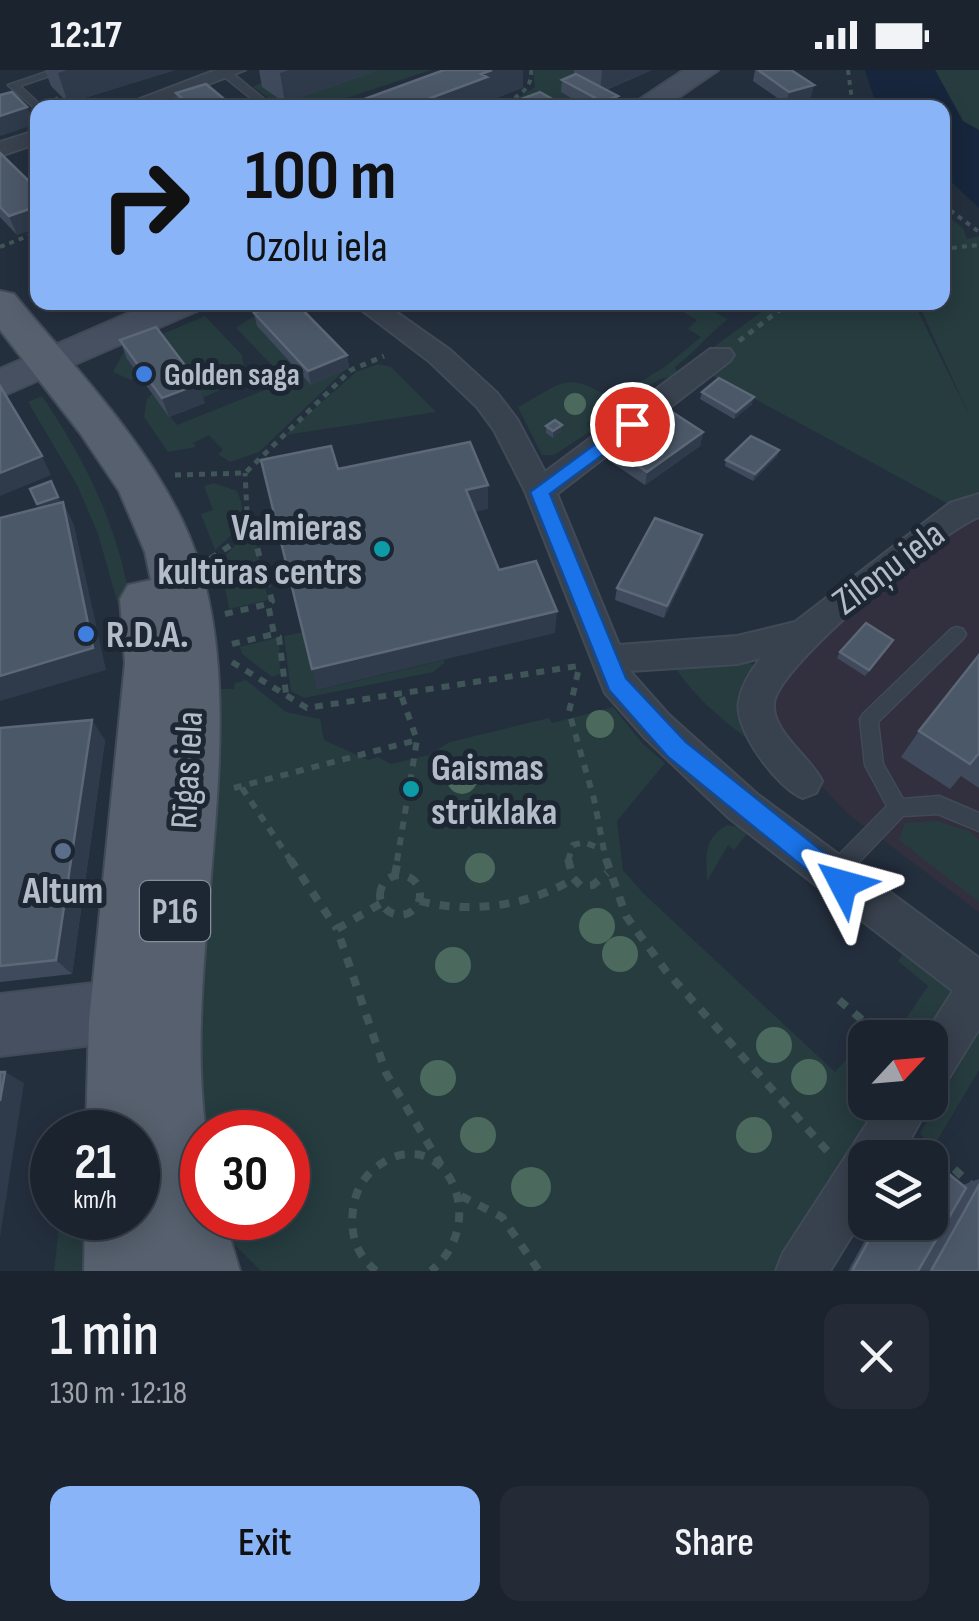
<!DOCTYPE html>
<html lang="en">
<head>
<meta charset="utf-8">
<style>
  body { margin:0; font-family:"Sofia Sans Condensed",sans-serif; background:#242b36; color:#f1f3f6; height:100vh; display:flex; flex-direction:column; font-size:38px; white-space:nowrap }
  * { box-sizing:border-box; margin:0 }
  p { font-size:32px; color:#a0a4aa }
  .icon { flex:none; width:55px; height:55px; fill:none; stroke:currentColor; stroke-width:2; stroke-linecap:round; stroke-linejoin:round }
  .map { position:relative; height:1201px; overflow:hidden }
  .panel { display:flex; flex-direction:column; background:#1b232e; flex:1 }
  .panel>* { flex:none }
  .hud { position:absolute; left:30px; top:30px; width:920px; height:210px; border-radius:20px; box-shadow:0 5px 25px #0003,0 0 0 2px #39404a; background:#8ab4f8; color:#111; overflow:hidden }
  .needle { width:65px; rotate:64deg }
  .controls { position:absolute; left:848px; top:950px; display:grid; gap:20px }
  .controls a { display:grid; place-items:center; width:100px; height:100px; border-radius:20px; background:#1b232e; box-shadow:0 5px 25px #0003,0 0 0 2px #39404a; font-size:50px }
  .speed { position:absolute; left:30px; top:1040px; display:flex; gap:20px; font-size:50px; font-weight:700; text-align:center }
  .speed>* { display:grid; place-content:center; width:130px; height:130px; border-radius:50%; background:#1b232e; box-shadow:0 5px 25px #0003,0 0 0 2px #39404a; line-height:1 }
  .speed small { font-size:25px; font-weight:400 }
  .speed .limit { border:15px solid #d22; background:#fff; color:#111 }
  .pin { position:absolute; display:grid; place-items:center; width:85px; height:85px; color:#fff; margin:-42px; border:5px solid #fff; border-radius:50%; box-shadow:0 2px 10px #0007 }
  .me { position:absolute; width:110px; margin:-55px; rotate:309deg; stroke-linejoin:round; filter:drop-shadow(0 0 8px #0008) }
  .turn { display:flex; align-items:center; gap:35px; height:210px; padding:0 50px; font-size:45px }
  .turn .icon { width:130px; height:130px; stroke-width:2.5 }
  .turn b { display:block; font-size:70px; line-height:85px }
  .round { display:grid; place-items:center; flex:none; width:105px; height:105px; border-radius:20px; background:#242b36 }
  .headline { display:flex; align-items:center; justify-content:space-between; height:170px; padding:0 50px }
  h1 { font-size:60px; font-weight:600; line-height:75px }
  .action { display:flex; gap:20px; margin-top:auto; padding:20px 50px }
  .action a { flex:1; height:115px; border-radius:20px; background:#8ab4f8; color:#111; font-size:40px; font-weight:600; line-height:115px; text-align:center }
  .action a+a { background:#242b36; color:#f1f3f6 }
  .status { display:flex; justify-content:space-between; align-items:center; height:70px; padding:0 50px; background:#1b232e; direction:ltr }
  .status svg { height:28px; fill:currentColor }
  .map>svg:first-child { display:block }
  .medical { fill:#32303f }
  .green { fill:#263c3f }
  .water { fill:#17263c }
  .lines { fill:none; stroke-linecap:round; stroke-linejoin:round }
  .lane-casing { stroke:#414a57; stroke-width:3 }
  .street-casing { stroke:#414a57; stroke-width:4 }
  .secondary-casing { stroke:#414a57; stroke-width:4 }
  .primary-casing { stroke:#414a57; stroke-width:4 }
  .path-far3 { stroke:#3f5557; stroke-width:4; stroke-dasharray:5 5; stroke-linecap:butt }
  .path-far2 { stroke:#3f5557; stroke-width:5; stroke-dasharray:6 6; stroke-linecap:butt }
  .path-far1 { stroke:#3f5557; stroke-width:6; stroke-dasharray:8 8; stroke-linecap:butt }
  .path { stroke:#3f5557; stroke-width:8; stroke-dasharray:10 10; stroke-linecap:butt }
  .lane { fill:#38414e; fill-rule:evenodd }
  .street { fill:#38414e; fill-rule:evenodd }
  .secondary { fill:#465061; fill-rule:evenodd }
  .primary { fill:#56606e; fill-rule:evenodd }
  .tree { fill:#4b6a5d }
  .wall { fill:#3f4b5c }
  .shaded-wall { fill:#2f3b4b }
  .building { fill:#4b5868; stroke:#5c6777; stroke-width:2.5 }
  .route { fill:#1a73e8; stroke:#114b97; stroke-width:2.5 }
  .shop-dot { fill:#3f7fe0; stroke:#1d2633; stroke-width:4 }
  .culture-dot { fill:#0f9aa8; stroke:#1d2633; stroke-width:4 }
  .service-dot { fill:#5c6f8a; stroke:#1d2633; stroke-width:4 }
  .labels { text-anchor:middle; stroke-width:10; stroke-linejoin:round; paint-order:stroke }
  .far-poi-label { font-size:32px; font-weight:bold; fill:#b4bcc9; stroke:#1d2633; text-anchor:start }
  .shield { fill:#1d2633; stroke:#878f9c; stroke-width:2.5 }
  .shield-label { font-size:35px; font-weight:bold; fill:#b4bcc9 }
  .poi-label { font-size:38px; font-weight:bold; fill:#b4bcc9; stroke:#1d2633; text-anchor:start }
  .street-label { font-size:38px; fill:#b4bcc9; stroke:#1d2633 }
</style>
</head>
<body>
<div class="status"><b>12:17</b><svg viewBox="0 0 49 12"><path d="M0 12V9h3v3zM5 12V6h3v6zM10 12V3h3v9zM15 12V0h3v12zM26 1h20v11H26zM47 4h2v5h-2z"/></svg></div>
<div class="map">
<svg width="979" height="1201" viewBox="0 0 979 1201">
  <rect width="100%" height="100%" fill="#242f3e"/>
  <path class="medical" d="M979 443V842L848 744 772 663 768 616 804 569 957 452Z"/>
  <path class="green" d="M312 0H431L320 37H281L253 17 271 8Z
    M533 0H593L613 37H579L563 31 552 35 555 37 501 38 535 17Z
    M935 0H979V60L963 52Z
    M943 143 963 158 967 169 979 166V435L961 441 691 294 773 233H914L971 349 918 233 942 232Z
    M668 233H697L728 249C709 264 695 282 675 297L678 306 660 309 587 353 591 361 554 385H542L518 337C564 313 565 300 612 329L666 296 701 267 688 259 697 250Z
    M261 241 310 314 345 300 259 382 230 392 218 384 223 380 209 365 193 373 196 377 168 382 144 347 147 329 152 324 177 355 287 311 236 258Z
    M205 246 242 285 244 297C235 314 219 321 202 328L127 289 139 306 131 310 113 302 125 280Z
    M378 294 391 297 436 342 285 365 356 302Z
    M42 326C87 393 118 456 131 536L117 531 98 464 77 415 28 332Z
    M214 413 237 421C250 448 236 463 215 480L201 444 213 440 204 416Z
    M254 463 268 530 229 539 220 491 246 464Z
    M303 562 318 620 444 590V593L433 602 304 628 291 621 284 566Z
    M279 567 280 604 272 607 242 584 240 577Z
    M216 576 218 619H234L235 613 246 610 286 642 320 649 324 670 368 690 378 687 391 694 428 685 450 672 549 648 552 653 613 637 643 674 665 693 617 751 623 800 643 823 835 1002 865 969V1032L880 1033 875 1040 879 1044 783 1201H261L209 1150 288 1148V1062H204L198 970 205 578Z
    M746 589 755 597 778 691C740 663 698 635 673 594Z
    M936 751 969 761 979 770V832L899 770 905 753Z
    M727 755 751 759 734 780 728 775 707 811C706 786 703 769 727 755Z
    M918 884 952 919 922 967 893 968 928 916 898 891 902 885Z
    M979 962V1000L932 1079 920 1063Z
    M60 1148H88L86 1201H54Z"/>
  <path class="water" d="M865 0H935L963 51 979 60V138L943 104 942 38 877 37Z"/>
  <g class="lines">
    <g class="lane-casing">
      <path id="lane" d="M52 0H67L20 16 42 36 38 38V41L8 15Z
        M222 1H230L275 38H263L222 5Z
        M957 557 963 559 966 564 963 569 878 652 883 694 903 729 939 726 979 743V761L938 744 903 746 840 812 833 814 826 812 823 805 826 798 887 736 865 695 860 649 863 644 951 559Z"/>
    </g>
    <g class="street-casing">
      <path id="street" d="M216 0H245L147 38H116Z
        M38 60V73L0 86V72Z
        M351 232H382L450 280 497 323 517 349 545 402 710 279H730L734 285 730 291 557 424 619 575 737 566 795 552 950 433 979 424V447C942 460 778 595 774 633 771 662 811 687 822 711L816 723 803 728C778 719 733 659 739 631 742 614 751 600 761 588L737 594 630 601 669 645 757 724 979 888V959L946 1013 930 1019V968H923L953 921 729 748 644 667 605 623 525 421 494 360 477 337 430 292Z
        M930 1030 931 1032 900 1088H865V1144L830 1201H776L783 1183 881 1032Z"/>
    </g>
    <g class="secondary-casing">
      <path id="secondary" d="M684 0H718L663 38H627Z
        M154 232H204L199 240 0 327V299Z
        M102 912 145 929 154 951 145 973 123 982 102 974 0 986V924Z"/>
    </g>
    <g class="primary-casing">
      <path id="primary" d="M0 221 14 224C73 296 140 364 181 448 267 622 179 872 206 1062H202V1148H224L240 1201H84L85 1148H138V1116L141 1117 138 1062H86L89 951 125 593 120 529 128 515 151 510 145 482 119 421 80 363 0 260Z"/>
    </g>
    <path class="path-far3" d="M848 0 853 38
      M55 28 69 38
      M497 38C513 28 533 22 531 0
      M942 134 979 162
      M0 177 38 162
      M942 179 979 175"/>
    <path class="path-far2" d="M739 271 790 232
      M175 405 245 403 351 300 384 286
      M249 447 254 465
      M239 465 247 442 245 403"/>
    <path class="path-far1" d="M253 463 272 531 268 534 274 564 279 567 286 624
      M210 489 234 473 241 463
      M225 544 268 534
      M232 574 274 564
      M232 592 307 638 578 596
      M578 602 569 642 594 729 606 791
      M234 718 417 670
      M242 718 291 791
      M397 791 417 670 400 622
      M568 791 573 775 584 772 601 779"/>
    <path class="path" d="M290 789 337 859
      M568 789 573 808 581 816 593 815 607 803
      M606 789 626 846 666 901 830 1084
      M380 825a20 20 0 1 1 40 0a20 20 0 1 1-40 0Z
      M395 805 398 789
      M420 831C469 844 529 836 573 809
      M380 834 337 859 386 1003 441 1095
      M839 930 883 968
      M925 1072 979 1122
      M461 1126 502 1147 539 1201
      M376 1201C356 1184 350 1165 353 1139 355 1124 361 1110 374 1099 439 1045 495 1148 431 1201"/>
    <use href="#lane" class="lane"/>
    <use href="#street" class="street"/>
    <use href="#secondary" class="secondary"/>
    <use href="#primary" class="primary"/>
  </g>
  <g class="tree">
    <circle cx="575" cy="334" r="11"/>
    <circle cx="600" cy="654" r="14"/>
    <circle cx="462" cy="709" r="15"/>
    <circle cx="480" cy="798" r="15"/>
    <circle cx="597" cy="856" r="18"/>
    <circle cx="620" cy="884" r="18"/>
    <circle cx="453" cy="895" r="18"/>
    <circle cx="774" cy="975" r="18"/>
    <circle cx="809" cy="1007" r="18"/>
    <circle cx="438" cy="1008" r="18"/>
    <circle cx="478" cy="1065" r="18"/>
    <circle cx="754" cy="1065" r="18"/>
    <circle cx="531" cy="1117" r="20"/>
  </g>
  <path class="wall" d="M45 0H175L68 33 51 16Z
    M259 0H378L285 33 262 17Z
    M574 0H652L606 20 618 26 616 38H588L561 22 562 10 574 5Z
    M755 0H791L811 28 786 34 753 11Z
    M176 23 235 38H181Z
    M0 83 17 165 0 147Z
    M254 243 347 285 349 298 311 315 257 256Z
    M120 270 205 333 169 347 127 289Z
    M702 322 752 334 734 349 700 329Z
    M562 355 561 361 553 368 546 363V356Z
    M703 362 700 376 645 415 608 390 610 376Z
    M779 380 777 386 753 411 725 396 726 390Z
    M702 465 699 477 664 548 615 530 617 518Z
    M890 576 865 606 837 588 840 582Z
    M979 585V718L961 706 950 719 901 687 919 661Z
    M0 658 105 670 72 904 0 912Z
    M979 1109V1201H848L875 1152H930L963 1115Z"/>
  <path class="shaded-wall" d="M67 0H175L68 33 58 3Z
    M289 0H378L285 33 280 3Z
    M492 0H523V18L487 32V37L485 38H404Z
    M602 0H652L600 22Z
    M814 15 811 28 786 34 789 22Z
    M618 26 616 38H603V32Z
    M27 37 34 55 0 66V46Z
    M38 136V158L17 165 9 146Z
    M106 232H135L110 243Z
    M347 285 349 298 311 315 308 301Z
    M199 314 205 333 169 347 162 328Z
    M754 327 752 334 734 349 736 342Z
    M562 355 561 361 553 368V361Z
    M703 362 700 376 645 415 647 402Z
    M779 380 777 386 753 411 755 404Z
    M42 386 51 405 0 426V403Z
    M488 415V439L467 444 466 420Z
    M58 427 62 433 40 440 37 434Z
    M63 432 74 455 106 600 0 631V606Z
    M702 465 699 477 664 548 667 536Z
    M557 541 555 563 317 620 312 599Z
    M92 650 105 670 72 904 56 890Z
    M5 1002 24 1013 0 1167V1031Z"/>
  <path class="building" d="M444 0H492L481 4 487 7 404 38H340Z
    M758 0H791L814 15 789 22Z
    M576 4 618 26 603 32 562 10Z
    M206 14 235 38H193L176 23Z
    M12 22 27 37 0 46V25Z
    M540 22 568 38H523L513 32Z
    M0 83 38 120V136L9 146 0 137Z
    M280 232H295L347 285 308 301 254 243Z
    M156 257 199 314 162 328 120 270Z
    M719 308 754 327 736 342 702 322Z
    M0 316 42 386 0 403Z
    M666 338 703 362 647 402 610 376Z
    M555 350 562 355 553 361 546 356Z
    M751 366 779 380 755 404 726 390Z
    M470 372 488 415 466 420 499 500 536 491 557 541 312 599 261 390 331 376 338 399Z
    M51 411 58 427 37 434 30 419Z
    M63 432 93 578 0 606V448Z
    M655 448 702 465 667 536 617 518Z
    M866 553 893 570 869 600 840 582Z
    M979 585V683L970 694 919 661Z
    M92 650 56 890 0 896V658Z
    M0 1002H5L0 1031Z
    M919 1079 930 1088H915Z
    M930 1088 966 1118 918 1201H852L879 1152H930Z
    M979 1115V1201H931Z"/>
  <path class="route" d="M632 347 641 354 639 358 550 424 626 608 686 672 852 805 856 814 852 822 843 826 834 822 668 687 609 620 530 422Z"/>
  <g class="shop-dot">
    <circle cx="144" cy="304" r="10"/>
    <circle cx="86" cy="564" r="10"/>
  </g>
  <g class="culture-dot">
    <circle cx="382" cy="479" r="10"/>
    <circle cx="411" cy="719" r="10"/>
  </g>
  <circle class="service-dot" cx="63" cy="781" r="10"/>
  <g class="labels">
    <g class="far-poi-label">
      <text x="164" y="315">Golden saga</text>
    </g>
    <rect class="shield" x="140" y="811" width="70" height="60" rx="8"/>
    <g class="shield-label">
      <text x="175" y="853">P16</text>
    </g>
    <g class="poi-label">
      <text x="362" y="470" text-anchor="end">Valmieras<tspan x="362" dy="44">kultūras centrs</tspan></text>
      <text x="106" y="577">R.D.A.</text>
      <text x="431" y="710">Gaismas<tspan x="431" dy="44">strūklaka</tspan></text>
      <text x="63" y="833" text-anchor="middle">Altum</text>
    </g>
    <g class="street-label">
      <text transform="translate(888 497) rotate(-37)" y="13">Ziloņu iela</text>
      <text transform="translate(186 700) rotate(-87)" y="13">Rīgas iela</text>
    </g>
  </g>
</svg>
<div class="controls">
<a><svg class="needle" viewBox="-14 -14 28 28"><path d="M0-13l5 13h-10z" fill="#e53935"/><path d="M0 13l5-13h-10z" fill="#a0a4aa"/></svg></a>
<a><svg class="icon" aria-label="layers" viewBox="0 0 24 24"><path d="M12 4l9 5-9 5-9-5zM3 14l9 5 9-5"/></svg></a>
</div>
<div class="speed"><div>21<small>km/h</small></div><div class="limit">30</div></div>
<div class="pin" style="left:632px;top:354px;background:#d93025"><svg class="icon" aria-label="arrive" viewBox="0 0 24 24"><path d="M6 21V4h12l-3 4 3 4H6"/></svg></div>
<svg class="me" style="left:843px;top:814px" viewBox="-20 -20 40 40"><path d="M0-17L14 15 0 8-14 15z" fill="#1a73e8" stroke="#fff" stroke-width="4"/></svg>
<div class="hud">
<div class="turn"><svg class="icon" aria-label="right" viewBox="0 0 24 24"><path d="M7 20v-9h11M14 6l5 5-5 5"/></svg><div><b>100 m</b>Ozolu iela</div></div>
</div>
</div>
<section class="panel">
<div class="headline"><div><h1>1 min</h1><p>130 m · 12:18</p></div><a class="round"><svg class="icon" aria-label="close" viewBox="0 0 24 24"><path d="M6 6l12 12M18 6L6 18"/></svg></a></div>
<div class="action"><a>Exit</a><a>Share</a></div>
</section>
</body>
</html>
